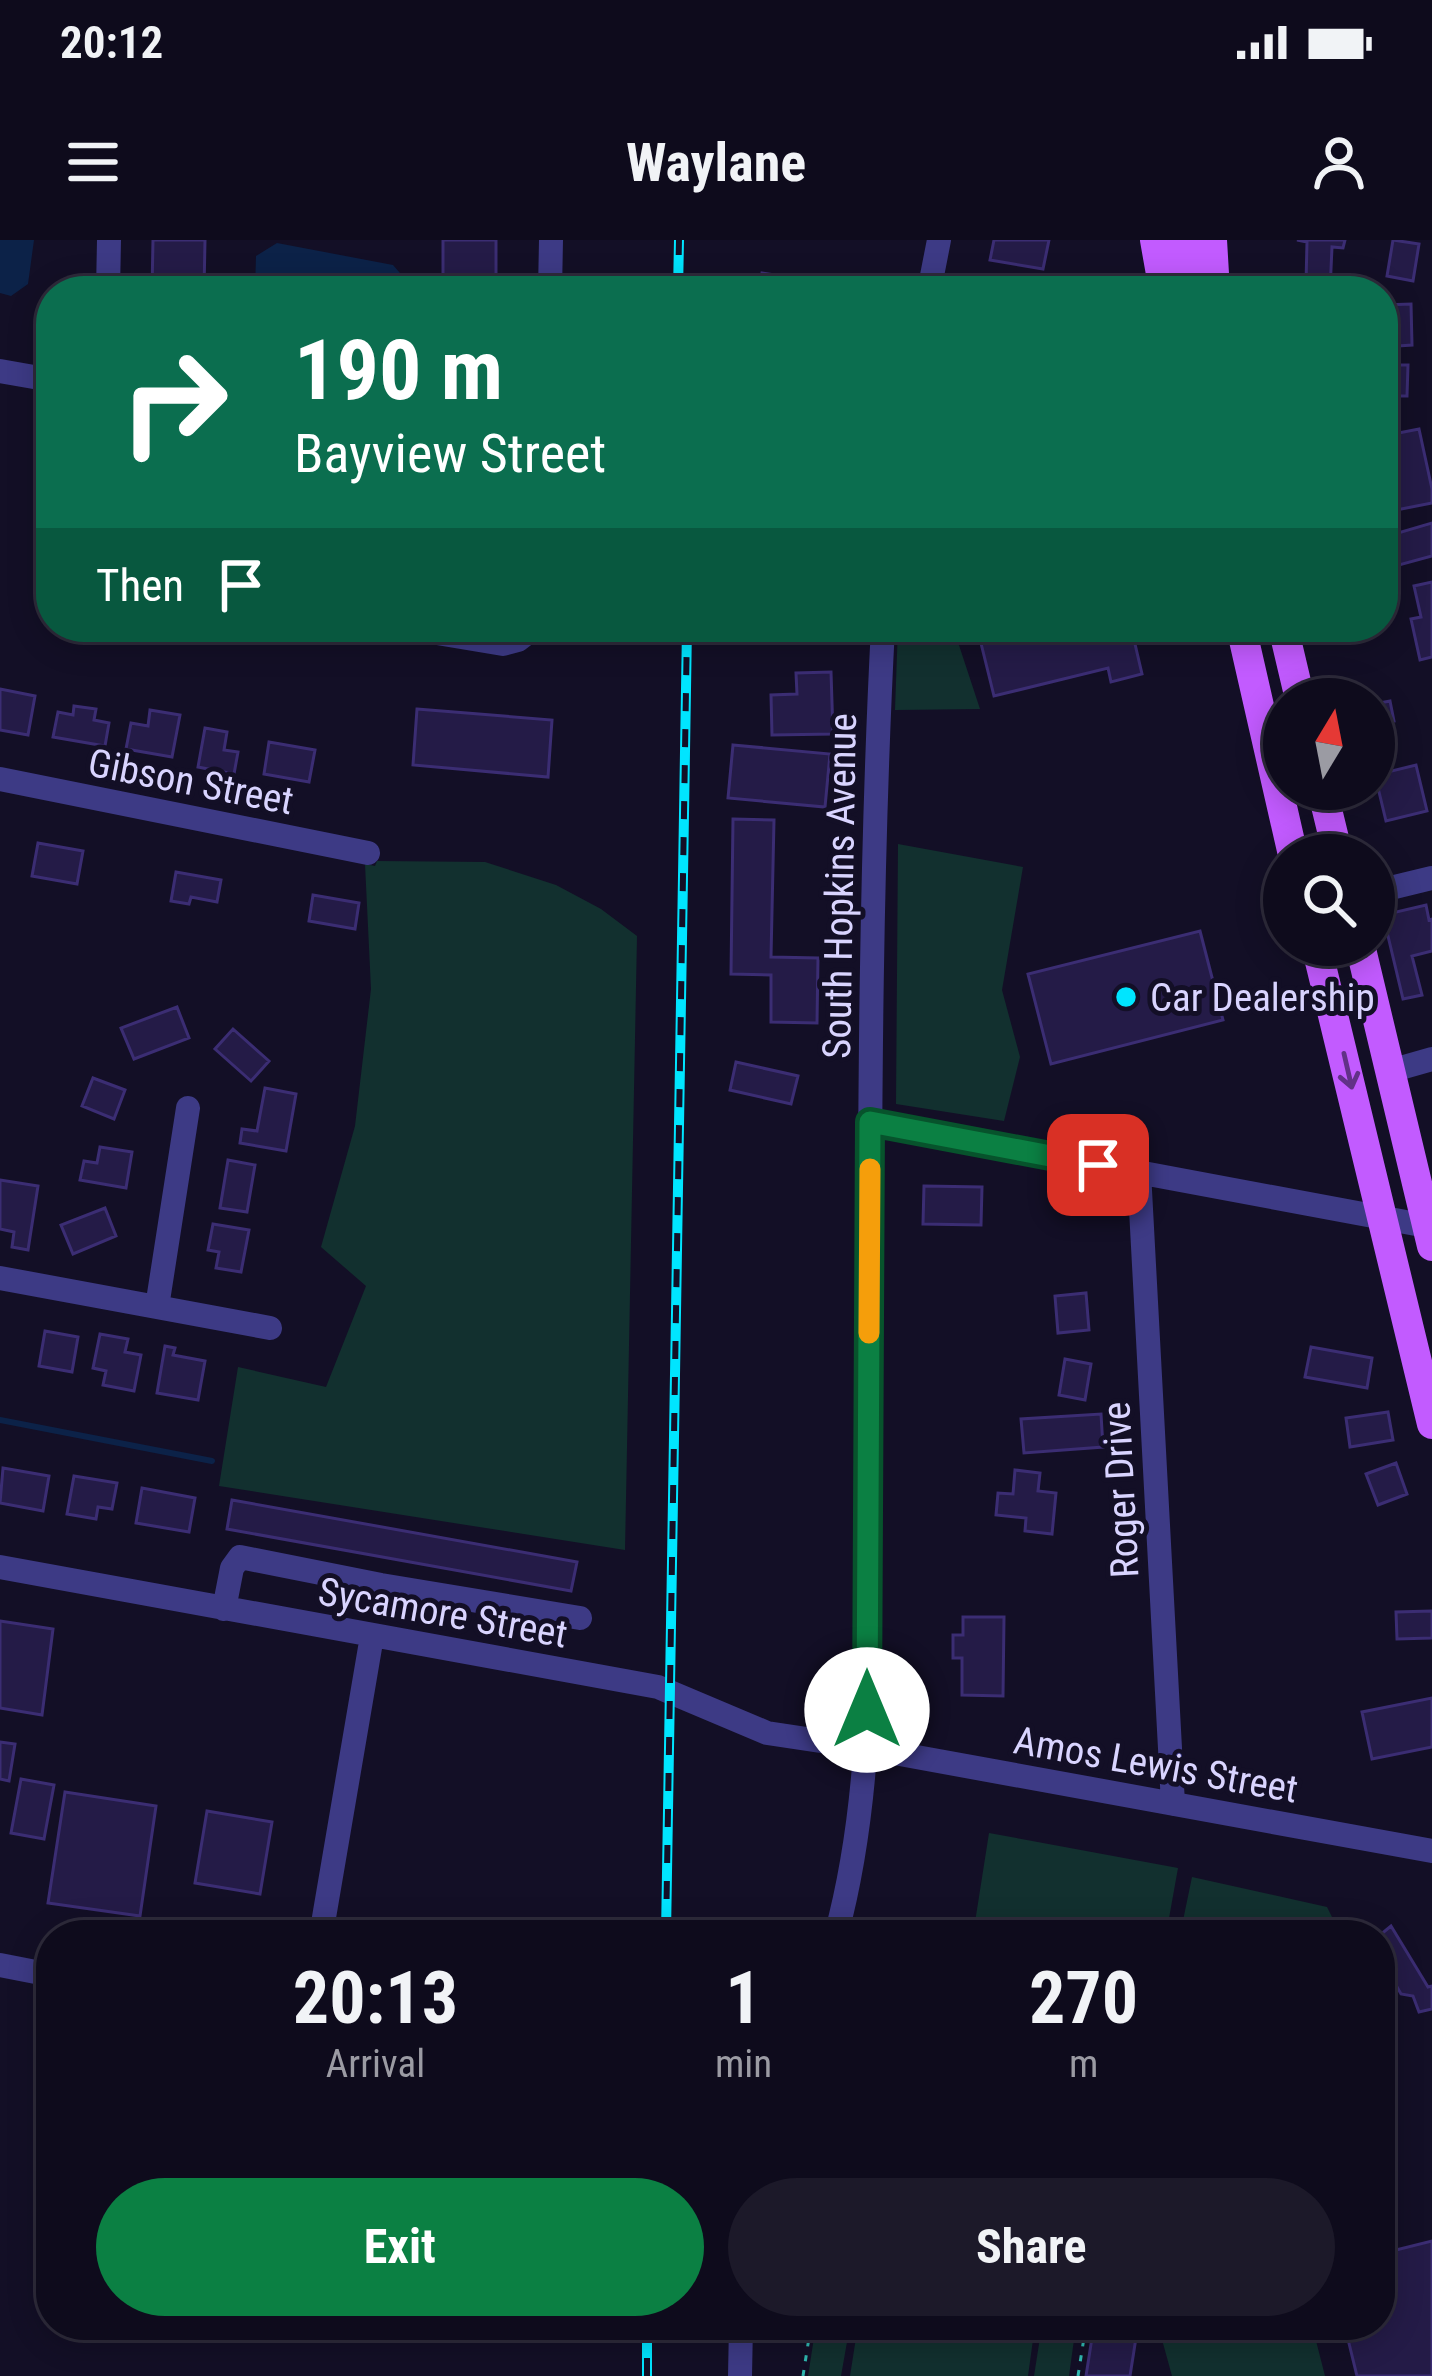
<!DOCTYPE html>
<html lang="en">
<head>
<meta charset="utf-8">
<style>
  body { margin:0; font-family:"Roboto Condensed",sans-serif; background:#1c1929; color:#f1f3f6; height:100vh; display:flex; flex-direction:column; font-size:45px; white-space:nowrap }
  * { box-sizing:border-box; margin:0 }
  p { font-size:39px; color:#9b9ba3 }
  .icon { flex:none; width:66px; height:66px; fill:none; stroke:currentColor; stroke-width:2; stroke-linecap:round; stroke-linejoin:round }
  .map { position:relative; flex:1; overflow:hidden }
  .panel { position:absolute; left:36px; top:1680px; width:1359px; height:420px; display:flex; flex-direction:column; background:#0e0b1c; border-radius:48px; box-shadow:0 6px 30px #0003,0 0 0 3px #2e2b3b }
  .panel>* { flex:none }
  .guide { position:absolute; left:36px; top:36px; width:1362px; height:366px; border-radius:48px; box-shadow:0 6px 30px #0003,0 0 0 3px #2e2b3b; background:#0b6e4f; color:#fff; overflow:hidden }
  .needle { width:78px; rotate:10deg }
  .fabs { position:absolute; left:1263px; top:438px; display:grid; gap:24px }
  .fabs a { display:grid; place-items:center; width:132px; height:132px; border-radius:50%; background:#0e0b1c; box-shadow:0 6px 30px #0003,0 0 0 3px #2e2b3b; font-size:60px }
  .pin { position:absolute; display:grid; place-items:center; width:102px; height:102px; color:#fff; margin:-51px; border-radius:24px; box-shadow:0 6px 18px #0006 }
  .me { position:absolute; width:132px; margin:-66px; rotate:0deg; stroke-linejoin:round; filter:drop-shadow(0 0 9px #0008) }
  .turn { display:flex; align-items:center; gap:42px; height:252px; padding:0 60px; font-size:54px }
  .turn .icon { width:156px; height:156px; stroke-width:2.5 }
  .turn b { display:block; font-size:84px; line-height:102px }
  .then { display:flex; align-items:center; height:114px; padding:0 60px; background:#0003; gap:24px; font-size:45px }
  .eta { display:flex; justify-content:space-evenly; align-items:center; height:204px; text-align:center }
  .eta b { font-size:72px; font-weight:700; line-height:84px }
  .button { display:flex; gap:24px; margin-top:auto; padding:24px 60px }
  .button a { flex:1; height:138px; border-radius:72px; background:#0b8043; color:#fff; font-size:48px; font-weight:700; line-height:138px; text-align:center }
  .button a+a { background:#1c1929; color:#f1f3f6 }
  .status { display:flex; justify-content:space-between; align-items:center; height:84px; padding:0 60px; background:#0e0b1c; direction:ltr }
  .status svg { height:33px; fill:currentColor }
  header { display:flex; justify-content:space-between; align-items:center; height:156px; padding:0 60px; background:#0e0b1c; font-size:54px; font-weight:700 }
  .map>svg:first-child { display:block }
  .green { fill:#12302f }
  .water { fill:#0c2248 }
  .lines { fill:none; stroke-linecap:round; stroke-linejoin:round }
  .stream { stroke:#0c2248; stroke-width:6 }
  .building { fill:#241b47; stroke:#3b2d73; stroke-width:3 }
  .path { stroke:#2fb8b0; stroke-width:3; stroke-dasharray:6 9; stroke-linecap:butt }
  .minor { stroke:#3d3a85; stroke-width:24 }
  .major { stroke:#c25bff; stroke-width:30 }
  .rail-casing { stroke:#00e5ff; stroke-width:10 }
  .rail { stroke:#130f26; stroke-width:6; stroke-dasharray:18; stroke-linecap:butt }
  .oneway { stroke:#623188 }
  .route-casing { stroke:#07532c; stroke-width:30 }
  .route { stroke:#0b8043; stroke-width:21 }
  .slow { stroke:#f59e0b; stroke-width:21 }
  .poi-dot { fill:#00e5ff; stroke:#130f26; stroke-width:4.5 }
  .labels { text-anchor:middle; stroke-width:10; stroke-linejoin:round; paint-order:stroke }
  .street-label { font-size:39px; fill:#d9d4ff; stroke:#130f26 }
  .poi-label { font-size:39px; fill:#d9d4ff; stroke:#130f26; text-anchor:start }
</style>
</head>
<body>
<div class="status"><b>20:12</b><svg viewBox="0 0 49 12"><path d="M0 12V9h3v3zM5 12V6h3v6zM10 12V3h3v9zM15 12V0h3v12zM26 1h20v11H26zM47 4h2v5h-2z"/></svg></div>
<header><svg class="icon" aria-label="menu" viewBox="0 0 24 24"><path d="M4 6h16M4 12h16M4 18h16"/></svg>Waylane<svg class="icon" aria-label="person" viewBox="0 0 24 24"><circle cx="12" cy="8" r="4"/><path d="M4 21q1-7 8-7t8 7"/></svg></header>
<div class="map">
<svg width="1432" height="2136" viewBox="0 0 1432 2136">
  <rect width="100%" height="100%" fill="#130f26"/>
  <path class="green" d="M898 387H953L980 469 895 470Z
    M898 604 1023 627 1002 750 1020 817 1004 881 896 864Z
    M377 621 485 622 556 645 601 669 637 696 625 1310 219 1246 238 1127 326 1147 366 1046 321 1007 355 886 371 749 365 624 375 626Z
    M989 1593 1178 1628 1166 1695H973Z
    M1192 1637 1327 1667 1341 1695H1180Z
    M816 2085H850L841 2136H808Z
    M858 2085H1035L1028 2136H850Z
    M1042 2085H1076L1069 2136H1034Z
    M1158 2085H1312L1325 2136H1172Z"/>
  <path class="water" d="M0 0H34L28 44 11 56 0 53Z
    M277 3 393 25 406 40V51H255L256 16Z"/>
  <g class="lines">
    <path class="stream" d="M0 1180 212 1221"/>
  </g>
  <path class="building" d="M153 0H205L204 51H152Z
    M443 0H496V51H443Z
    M994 0H1049L1043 29 990 20Z
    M1297 0H1345L1343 8 1332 7 1330 51H1273V43H1306L1307 2Z
    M1393 0 1419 4 1413 41 1387 36Z
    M762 33 788 37 786 51H759Z
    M1411 64 1412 105 1383 107V65Z
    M1383 125H1408L1407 156H1390V171H1383Z
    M1419 189 1432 249V263L1386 272 1383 260V196Z
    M1432 283V316L1399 325 1391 295Z
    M1432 342V417L1420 420 1411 379 1421 377 1414 346Z
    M735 387H767V401L735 400Z
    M977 387H1131L1142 434 1111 442 1108 428 994 456Z
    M831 432 833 494 772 495 771 455 797 454 796 433Z
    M0 449 35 456 28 495 0 490Z
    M1390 461 1394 481 1374 485V464Z
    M74 466 96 469 94 480 109 483 105 506 53 497 58 472 73 475Z
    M417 469 552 480 548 537 413 525Z
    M150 470 180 475 172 517 126 509 131 483 148 486Z
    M205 488 227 492 224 510 238 512 234 534 198 527Z
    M269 502 315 510 309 542 264 534Z
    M733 505 830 514 825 567 728 558Z
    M1416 525 1427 571 1386 581 1375 535Z
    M733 579 774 580 771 717 818 718 817 783 771 782V735L731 734Z
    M38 603 83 611 77 644 32 636Z
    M176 632 221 640 217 662 191 657 189 664 171 661Z
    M313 655 359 663 355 689 309 681Z
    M1426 665 1429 680 1432 679V711L1412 716 1422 755 1403 759 1383 675Z
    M1200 691 1223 780 1051 824 1028 734Z
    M177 767 189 798 134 819 121 788Z
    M233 789 269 821 251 841 215 809Z
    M736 822 798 836 791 864 730 850Z
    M93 838 125 850 114 879 82 866Z
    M265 848 296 854 286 911 240 903 242 889 257 891Z
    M100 907 132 912 126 948 80 940 84 921 97 923Z
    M228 920 255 925 247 972 220 968Z
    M0 940 38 946 28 1010 12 1007 14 992 0 989Z
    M924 946 982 947 981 985 923 984Z
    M105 968 116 996 73 1014 61 985Z
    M213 984 249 990 241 1032 216 1028 219 1012 208 1010Z
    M1086 1053 1089 1090 1058 1093 1055 1056Z
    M45 1091 78 1097 72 1132 39 1126Z
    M100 1094 128 1099 125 1112 141 1115 134 1151 103 1145 106 1131 93 1128Z
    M165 1106 175 1108 173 1115 205 1121 198 1160 157 1153Z
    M1311 1107 1372 1118 1367 1148 1305 1137Z
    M1065 1119 1091 1124 1085 1160 1059 1155Z
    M1388 1172 1393 1200 1350 1207 1346 1178Z
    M1101 1174 1103 1207 1024 1213 1021 1179Z
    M1396 1223 1407 1254 1378 1265 1366 1234Z
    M3 1228 49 1236 43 1271 0 1263Z
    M1015 1230 1040 1233 1038 1251 1056 1253 1052 1294 1025 1291 1026 1278 996 1275 998 1253 1013 1254Z
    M74 1236 117 1243 112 1269 98 1267 96 1279 67 1274Z
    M142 1248 195 1258 189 1292 136 1283Z
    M232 1260 577 1322 571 1351 227 1289Z
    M1432 1371V1398L1397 1399 1396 1372Z
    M963 1377H1004L1003 1456 962 1455V1418H953V1395H963Z
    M0 1381 53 1389 42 1475 0 1468Z
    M1432 1458V1507L1372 1519 1362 1472Z
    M0 1502 15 1504 9 1541 0 1539Z
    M21 1539 54 1545 44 1599 11 1593Z
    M65 1552 156 1566 140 1676 48 1663Z
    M207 1571 272 1582 260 1654 195 1643Z
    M1391 1686 1428 1747 1432 1746V1769L1419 1772 1413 1756 1401 1754 1380 1717V1695Z
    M1432 2001V2136H1357L1345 2087 1326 2092 1325 2085H1380V2014Z
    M1094 2085H1138L1130 2136H1086Z"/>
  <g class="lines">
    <path class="path" d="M803 2136 811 2085
      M1078 2136 1086 2085"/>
    <path class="minor" d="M108 51 109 0
      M550 51 551 0
      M929 51 939 0
      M0 131 51 140
      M401 387 503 404 518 400 535 387
      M0 539 368 613
      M1374 652 1432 638
      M1390 831 1432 819
      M870 882 1432 987
      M1139 932 1173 1564
      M0 1038 270 1088
      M157 1067 188 868
      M0 1327 658 1447 767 1493 867 1508 1432 1611
      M224 1369 232 1328 240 1317 381 1345 580 1378
      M321 1695 372 1396
      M836 1695C880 1532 868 1356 869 1188 870 921 869 654 883 387
      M0 1725 51 1735
      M740 2136 741 2085"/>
    <path class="major" d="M1155 0 1164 51
      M1182 0 1195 51
      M1212 0 1215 51
      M1241 387 1293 615
      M1283 387 1300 459
      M1322 549 1338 615
      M1316 705 1432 1184
      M1360 705 1432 1006"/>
    <g class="rail-casing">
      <path id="rail" d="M678 51 679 0
        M666 1695 687 387
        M647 2136V2085"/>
    </g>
    <use href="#rail" class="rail"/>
  </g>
  <defs><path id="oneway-shaft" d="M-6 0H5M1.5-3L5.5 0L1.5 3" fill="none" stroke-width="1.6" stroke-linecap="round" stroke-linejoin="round" transform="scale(3)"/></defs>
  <use class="oneway" href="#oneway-shaft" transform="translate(1348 831) rotate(77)"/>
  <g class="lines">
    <g class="route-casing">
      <path id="route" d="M867 1470 870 882 1098 925"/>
    </g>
    <use href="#route" class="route"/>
    <path class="slow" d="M869 1093 870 929"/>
  </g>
  <circle class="poi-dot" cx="1126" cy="757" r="12"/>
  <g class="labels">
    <g class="street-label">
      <text transform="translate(191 541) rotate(11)" y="14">Gibson Street</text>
      <text transform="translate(839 646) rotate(-89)" y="14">South Hopkins Avenue</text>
      <text transform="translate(1120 1250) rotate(-93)" y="14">Roger Drive</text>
      <text transform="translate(443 1372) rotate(10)" y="14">Sycamore Street</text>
      <text transform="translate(1156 1524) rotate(10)" y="14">Amos Lewis Street</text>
    </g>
    <g class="poi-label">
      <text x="1150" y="771">Car Dealership</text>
    </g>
  </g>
</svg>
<div class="fabs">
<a><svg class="needle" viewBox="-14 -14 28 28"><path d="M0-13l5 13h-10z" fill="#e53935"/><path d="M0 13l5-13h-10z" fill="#9b9ba3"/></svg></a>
<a><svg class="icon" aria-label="search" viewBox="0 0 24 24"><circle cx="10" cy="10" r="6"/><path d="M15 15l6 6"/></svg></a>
</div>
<div class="pin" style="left:1098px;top:925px;background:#d93025"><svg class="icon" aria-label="arrive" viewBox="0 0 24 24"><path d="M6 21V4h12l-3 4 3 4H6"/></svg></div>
<svg class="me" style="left:867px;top:1470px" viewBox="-20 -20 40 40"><circle r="19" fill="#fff"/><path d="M0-13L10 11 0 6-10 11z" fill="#0b8043"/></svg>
<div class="guide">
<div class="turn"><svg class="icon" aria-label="right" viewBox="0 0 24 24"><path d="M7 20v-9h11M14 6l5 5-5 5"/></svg><div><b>190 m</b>Bayview Street</div></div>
<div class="then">Then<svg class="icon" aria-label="arrive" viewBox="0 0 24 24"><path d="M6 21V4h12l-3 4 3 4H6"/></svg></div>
</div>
<section class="panel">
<div class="eta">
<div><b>20:13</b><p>Arrival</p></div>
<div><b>1</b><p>min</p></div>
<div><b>270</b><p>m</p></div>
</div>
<div class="button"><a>Exit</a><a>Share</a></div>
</section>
</div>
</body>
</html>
